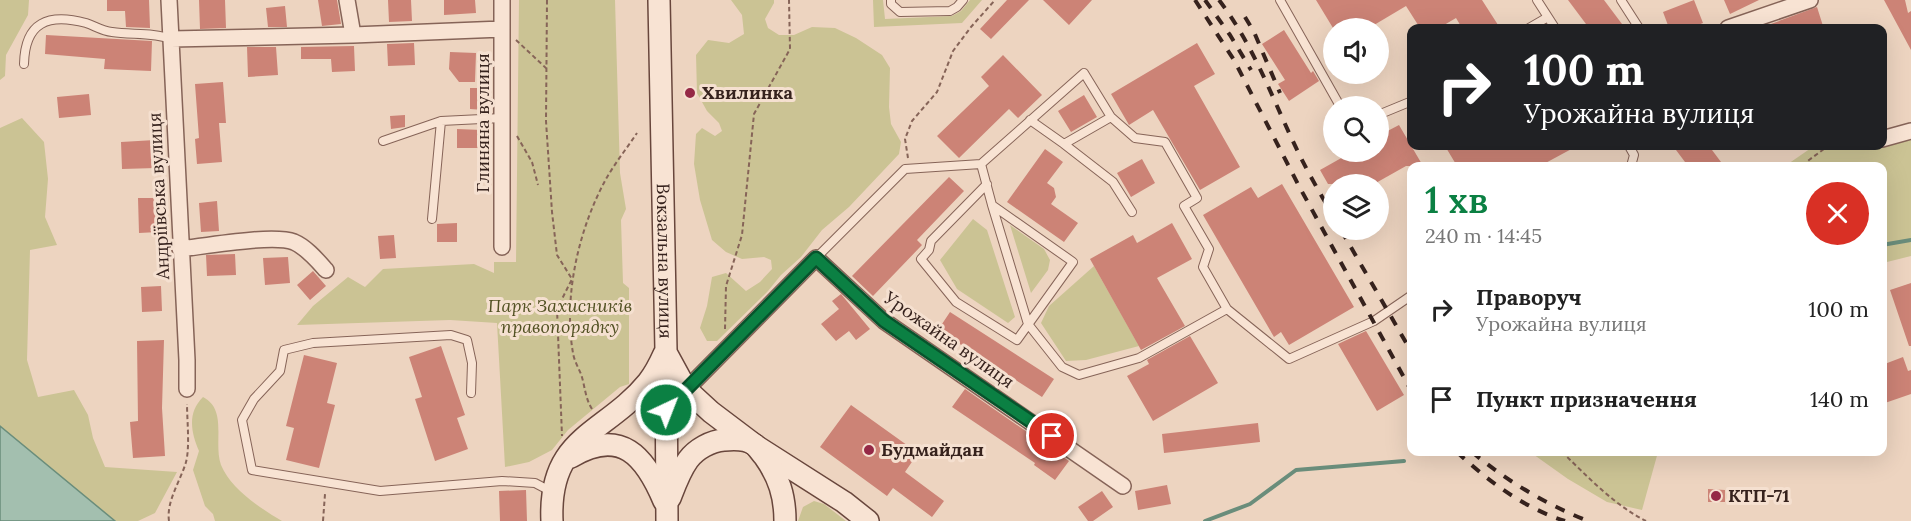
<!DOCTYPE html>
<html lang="uk">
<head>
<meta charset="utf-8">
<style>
  body { margin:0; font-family:Lora,serif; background:#f2f2f2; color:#222; height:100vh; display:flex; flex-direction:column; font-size:22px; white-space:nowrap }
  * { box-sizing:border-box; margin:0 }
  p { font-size:20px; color:#767676 }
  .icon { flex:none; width:33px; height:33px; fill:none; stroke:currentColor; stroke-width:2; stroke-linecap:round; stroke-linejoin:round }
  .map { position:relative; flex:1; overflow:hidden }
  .details { position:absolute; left:1407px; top:162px; width:480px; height:294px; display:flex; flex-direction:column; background:#fff; border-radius:12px; box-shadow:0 6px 24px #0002 }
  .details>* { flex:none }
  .banner { position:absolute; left:1407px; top:24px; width:480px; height:126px; border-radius:12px; box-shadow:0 6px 24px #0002; background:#202124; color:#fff; overflow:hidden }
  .fabs { position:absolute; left:1323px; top:18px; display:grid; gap:12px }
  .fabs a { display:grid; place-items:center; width:66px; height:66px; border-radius:50%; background:#fff; box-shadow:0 6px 24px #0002; font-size:30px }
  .pin { position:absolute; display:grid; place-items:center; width:51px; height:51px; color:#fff; margin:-26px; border:3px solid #fff; border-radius:50%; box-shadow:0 2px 6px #0007 }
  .me { position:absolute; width:66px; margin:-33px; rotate:43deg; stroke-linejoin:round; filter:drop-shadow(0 0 4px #0008) }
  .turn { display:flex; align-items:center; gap:21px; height:126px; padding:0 18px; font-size:27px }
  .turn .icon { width:78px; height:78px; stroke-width:2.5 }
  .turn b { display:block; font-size:42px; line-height:51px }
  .round { display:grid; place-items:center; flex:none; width:63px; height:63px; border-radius:32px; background:#f2f2f2 }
  .head { display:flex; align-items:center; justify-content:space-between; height:102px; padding:0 18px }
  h1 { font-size:36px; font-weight:600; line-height:45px; color:#0b8043 }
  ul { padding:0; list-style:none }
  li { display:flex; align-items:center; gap:18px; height:90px; padding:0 18px }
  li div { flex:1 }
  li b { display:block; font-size:22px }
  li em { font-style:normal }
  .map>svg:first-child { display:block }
  .green { fill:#cbc394 }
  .water { fill:#a3bfaf; stroke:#6a8d7b; stroke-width:1.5 }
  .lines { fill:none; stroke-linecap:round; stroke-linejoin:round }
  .stream { stroke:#6a8d7b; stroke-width:4 }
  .building { fill:#cc8376 }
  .service-casing { stroke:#866458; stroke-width:10 }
  .minor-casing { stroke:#866458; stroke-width:18 }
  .secondary-casing { stroke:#68463c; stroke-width:24 }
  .path { stroke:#866458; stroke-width:2; stroke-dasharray:4.5 3; stroke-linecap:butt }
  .service { stroke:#f8e3d3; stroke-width:8 }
  .minor { stroke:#f8e3d3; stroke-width:15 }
  .secondary { stroke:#f8e3d3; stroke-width:21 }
  .rail { stroke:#36221d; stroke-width:4; stroke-dasharray:10 10; stroke-linecap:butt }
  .route-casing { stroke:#07532c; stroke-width:15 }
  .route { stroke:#0b8043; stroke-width:10 }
  .poi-dot { fill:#952946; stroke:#f5e0d0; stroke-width:2 }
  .labels { text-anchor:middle; stroke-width:6; stroke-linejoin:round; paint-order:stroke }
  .poi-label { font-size:18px; font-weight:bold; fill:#36221d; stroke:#f5e0d0; text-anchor:start }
  .street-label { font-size:18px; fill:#36221d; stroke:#f5e0d0 }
  .park-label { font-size:18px; font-style:italic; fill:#525123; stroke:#f5e0d0 }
</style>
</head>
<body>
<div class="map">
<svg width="1911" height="521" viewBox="0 0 1911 521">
  <rect width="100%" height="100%" fill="#edd4c0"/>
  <path class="green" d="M0 0H29L28 15 6 55 5 76 0 80Z
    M519 0H615L620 173 626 209 621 220 623 283 629 288V384L620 387 568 430 552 450 529 462 505 467 497 323 450 320 297 325 313 306 348 277 365 287 383 269 474 264 494 273V262H516Z
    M731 0H774V3L765 19 768 28 779 35H794L812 27 835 28 856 38 882 55 890 68 889 107 891 124 901 142 899 154 849 207 822 230 801 257 781 275 768 291 717 341H707L700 328 707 306 712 277 726 273 746 291 760 282 772 269 771 260 764 257 742 259 726 252 712 240 700 200 694 164 696 134 702 128 715 136 722 131 719 123 707 111 697 93 696 55 708 40 729 43 744 34 742 15Z
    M873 0H883L885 19 952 16 961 11 970 0H982L962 23 874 27Z
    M22 118 44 142 48 179 45 217 57 245 30 250 27 360 38 397 74 390 88 415 93 438 105 467 177 472 155 513 138 521H115L0 426V128Z
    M1911 134V256L1883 263 1882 166H1785L1814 146H1880Z
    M973 219 987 230 1015 317 1008 323 957 289 940 260Z
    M1010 225 1044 249 1050 260 1048 270 1031 293Z
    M1094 266 1139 346 1086 360 1066 361 1041 323 1049 306Z
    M203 397C228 410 213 442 221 465 231 489 260 508 282 521H215L213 514 205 506 193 470 199 451C191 432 187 413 203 397Z
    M1530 452H1658L1642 510 1607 502 1568 479Z
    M814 501 824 504 846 521H798L803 507Z"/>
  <path class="water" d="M0 426 115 521H0Z"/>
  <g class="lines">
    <path class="stream" d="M1882 245 1911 240
      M1205 521 1250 504 1296 470 1404 461"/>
  </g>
  <path class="building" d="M107 0H149L150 28 126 27 125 11H107Z
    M199 0H225L226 28 200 29Z
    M318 0H337L341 24 322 26Z
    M388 0H411L412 21 389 22Z
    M444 0H475L476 13 444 15Z
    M1007 0H1029L991 39 980 29Z
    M1043 0H1092L1069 25Z
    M1316 0H1482L1500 28H1462L1456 18 1439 28H1420L1406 6 1369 28H1333Z
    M1568 0H1604L1625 28H1589Z
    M1694 0 1703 23 1690 28H1669L1663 12Z
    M1724 0H1759L1730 14Z
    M1884 0H1905L1908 13 1911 11V50Z
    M285 6 287 27H268L266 8Z
    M1817 7 1823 26 1815 28H1760Z
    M1284 30 1311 73 1313 71 1319 81 1289 101 1278 84 1285 80 1262 44Z
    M46 35 152 41 151 71 104 69 105 59 45 54Z
    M414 43 415 65 388 66 387 44Z
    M1197 43 1215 74 1194 86 1240 167 1200 190 1153 110 1129 125 1111 94Z
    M354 46 355 71 332 72 331 59H301V47Z
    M247 47H276L278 75 248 77Z
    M450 52 476 53 475 82H459L449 69Z
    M1003 55 1042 95 1018 118 1009 109 959 158 937 136 989 86 981 77Z
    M223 82 226 123H219L222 162 197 164 195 139 199 138 195 84Z
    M470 88H485L484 110 470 109Z
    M89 94 91 115 59 118 57 97Z
    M1084 95 1097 117 1071 132 1058 111Z
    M405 115V127L391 129 390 116Z
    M1399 125 1423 166H1406L1374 184H1328L1320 170 1352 152H1378V136Z
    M457 129 482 130V148H457Z
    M155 140 156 168 122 169 121 142Z
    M1445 146H1577L1540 166H1457Z
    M1673 146H1709L1724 166H1688Z
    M1045 149 1063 162 1047 183 1054 188 1056 197 1051 204 1078 223 1064 242 1007 202Z
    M1142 159 1155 183 1131 197 1117 173Z
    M949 177 964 191 917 240 922 245 873 296 852 276Z
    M1282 184 1354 307 1289 345 1281 332 1274 337 1203 215 1251 187 1258 198Z
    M138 198H157L158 232 139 233Z
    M217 201 219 231 201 232 199 203Z
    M457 223V242H437V224Z
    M1172 223 1192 259 1157 278 1185 326 1141 350 1090 259 1133 235 1137 243Z
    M394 235 396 258 380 259 378 236Z
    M235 254 236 275 207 276 206 255Z
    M288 257 290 283 265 285 263 258Z
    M313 271 326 286 310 300 297 285Z
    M1911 283V346H1909L1890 290Z
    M161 286 162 311 142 312 141 287Z
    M841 294 870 329 856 340 849 331 836 341 821 324 839 309 832 301Z
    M950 312 1054 379 1042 397 938 330Z
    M1366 331 1404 395 1377 411 1338 344Z
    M1190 336 1218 383 1153 421 1127 376 1149 364 1147 360Z
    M164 340 162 408 165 456 133 458 130 422 138 421 137 341Z
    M441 346 465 415 457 418 468 449 435 461 415 399 422 397 409 357Z
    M304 355 337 363 327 403 335 405 319 468 286 460 294 428 286 426Z
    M1903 357 1908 371 1911 370V394L1882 404V365Z
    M965 389 1069 461 1055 480 1034 465 1035 463 952 407Z
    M851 405 918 453 905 472 944 501 932 517 893 488 887 496 820 447Z
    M1258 423 1260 442 1164 453 1162 434Z
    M1167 485 1171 504 1138 510 1135 491Z
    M1708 489 1725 490V502H1708Z
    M526 490 527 521H500L499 491Z
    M1102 491 1113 507 1093 521H1088L1078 507Z"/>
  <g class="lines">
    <g class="service-casing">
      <path id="service" d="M891 0V4L900 12 950 11 957 7 963 0
        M1280 0 1340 106
        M1537 0 1555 28
        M1621 0 1639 28
        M1529 28 1548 17
        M24 64C25 22 48 13 86 23 95 26 102 31 112 32 131 35 153 32 171 39
        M1378 115 1412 101
        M1111 117 1135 138 1165 142 1197 198 1184 206 1209 249 1203 267 1227 309
        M383 141 441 121 502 118
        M1064 144 1113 182 1132 212
        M1629 146 1634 155 1631 166
        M981 164 992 205 1073 262 1017 340 956 302 921 259 929 250 931 241 987 184
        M992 205 1028 324 1062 367 1079 375 1139 358 1227 309 1289 359 1374 321 1412 295
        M432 219 441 121
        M816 258 905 169 981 164 1084 73 1111 117 1064 144 1030 120
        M471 393 472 363 467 340 451 335 313 343 284 350 280 371 254 399 242 420 252 470 380 491 502 481 535 483 552 492"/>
    </g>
    <g class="minor-casing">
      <path id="minor" d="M169 0 187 360V389
        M347 0 353 35
        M1728 28 1810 0
        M171 39 353 35 502 29
        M1882 139 1911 131
        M502 247V0
        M180 249C206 246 273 234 294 242 306 247 317 260 326 270
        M666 410 816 258 884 321 1123 486"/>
    </g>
    <g class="secondary-casing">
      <g id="secondary">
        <path id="s1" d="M659 0 666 350 667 521"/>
        <path d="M668 356 686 389 711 412 756 446 844 502 868 521"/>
        <path d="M571 457C621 427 645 456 664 501"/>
        <path d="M670 498C675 485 680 471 688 460 696 449 711 441 724 440 733 439 747 439 755 445 758 448 761 453 764 456 779 477 785 496 785 521"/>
        <path d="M552 521C548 435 605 435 648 382 655 373 660 363 664 354"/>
      </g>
    </g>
    <path class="path" d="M547 0 546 121 552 212 557 255 572 279 557 309 562 436
      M516 40 547 69
      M517 136 532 162 538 185
      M908 158 905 139 912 121 937 92 953 51 971 27 995 0
      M1803 166 1809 160 1828 146
      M725 329 726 286 742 235 754 114 790 49 789 0
      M592 409C585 398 585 386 581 374 578 367 574 360 573 353 563 296 579 228 606 179 615 163 627 148 637 133
      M1562 452C1587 476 1614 505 1646 521
      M169 521C166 501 181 480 186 462 190 447 187 420 187 404
      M323 521 325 494"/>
    <use href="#service" class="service"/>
    <use href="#minor" class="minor"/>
    <use href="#secondary" class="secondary"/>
    <path class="rail" d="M1195 0 1234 60 1300 188 1412 392
      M1205 0 1230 35 1251 70
      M1219 0C1255 47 1274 103 1300 156 1310 176 1322 197 1334 217
      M1245 17 1254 32 1280 93
      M1341 230 1412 353
      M1457 452C1488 481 1524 508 1565 521
      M1472 452C1507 481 1545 504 1588 521"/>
  </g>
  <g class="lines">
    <g class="route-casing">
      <path id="route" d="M666 410 816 258 884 321 1052 436"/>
    </g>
    <use href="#route" class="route"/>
  </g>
  <g class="poi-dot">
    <circle cx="690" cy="93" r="6"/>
    <circle cx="869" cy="450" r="6"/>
    <circle cx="1716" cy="496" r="6"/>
  </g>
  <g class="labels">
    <g class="poi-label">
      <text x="702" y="99">Хвилинка</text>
      <text x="881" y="456">Будмайдан</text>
      <text x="1728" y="502">КТП-71</text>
    </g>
    <g class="street-label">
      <text transform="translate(483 123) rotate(-90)" y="6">Глиняна вулиця</text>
      <text transform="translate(159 196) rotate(-93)" y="6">Андріївська вулиця</text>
      <text dy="6" stroke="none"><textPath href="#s1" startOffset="261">Вокзальна вулиця</textPath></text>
      <text transform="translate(949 340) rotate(35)" y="6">Урожайна вулиця</text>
    </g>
    <g class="park-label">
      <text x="560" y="312">Парк Захисників<tspan x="560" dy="21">правопорядку</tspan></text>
    </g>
  </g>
</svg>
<div class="fabs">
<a><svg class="icon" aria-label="sound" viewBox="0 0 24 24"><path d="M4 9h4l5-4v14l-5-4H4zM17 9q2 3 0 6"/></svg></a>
<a><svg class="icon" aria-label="search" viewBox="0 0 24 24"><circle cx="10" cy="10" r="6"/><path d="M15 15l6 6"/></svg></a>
<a><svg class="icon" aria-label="layers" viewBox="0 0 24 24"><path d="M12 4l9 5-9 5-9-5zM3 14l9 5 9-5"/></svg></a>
</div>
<div class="pin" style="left:1052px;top:436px;background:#d93025"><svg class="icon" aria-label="arrive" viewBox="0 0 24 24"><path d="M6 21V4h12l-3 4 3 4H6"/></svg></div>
<svg class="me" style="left:666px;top:410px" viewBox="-20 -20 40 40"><circle r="17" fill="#0b8043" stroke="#fff" stroke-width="3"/><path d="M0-11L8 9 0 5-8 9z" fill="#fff"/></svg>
<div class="banner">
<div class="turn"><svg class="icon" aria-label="right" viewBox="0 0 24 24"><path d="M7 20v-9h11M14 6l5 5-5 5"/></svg><div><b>100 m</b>Урожайна вулиця</div></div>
</div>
<section class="details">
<div class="head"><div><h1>1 хв</h1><p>240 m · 14:45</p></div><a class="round" style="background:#d93025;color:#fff"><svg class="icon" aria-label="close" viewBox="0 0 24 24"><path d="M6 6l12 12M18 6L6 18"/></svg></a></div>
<ul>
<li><svg class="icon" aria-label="right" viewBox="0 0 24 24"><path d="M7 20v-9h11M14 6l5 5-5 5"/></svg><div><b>Праворуч</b><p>Урожайна вулиця</p></div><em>100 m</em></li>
<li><svg class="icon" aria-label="arrive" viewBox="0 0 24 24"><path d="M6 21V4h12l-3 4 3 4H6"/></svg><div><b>Пункт призначення</b></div><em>140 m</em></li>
</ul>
</section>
</div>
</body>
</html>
